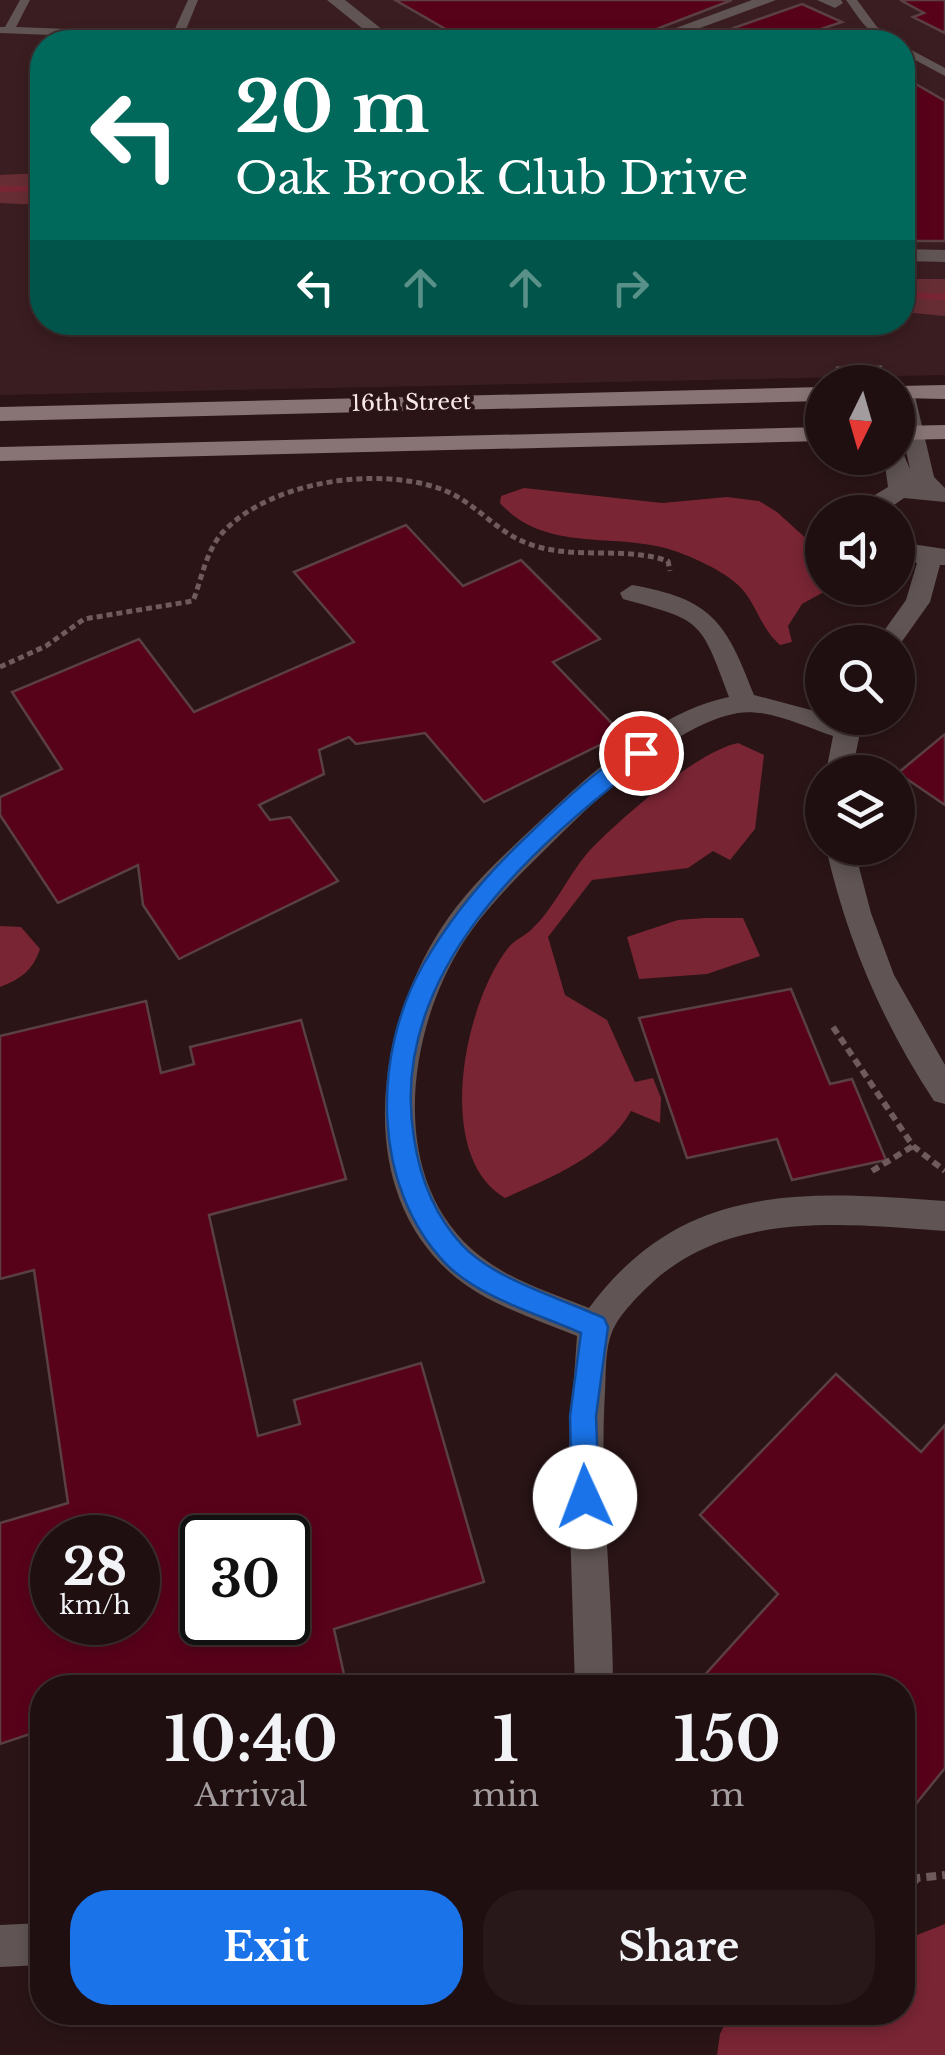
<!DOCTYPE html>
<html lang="en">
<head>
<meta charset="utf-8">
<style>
  body { margin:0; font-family:"Libre Baskerville",serif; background:#281819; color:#f1f3f6; height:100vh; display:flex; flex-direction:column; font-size:38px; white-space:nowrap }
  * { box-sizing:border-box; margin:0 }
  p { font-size:32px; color:#a29c9f }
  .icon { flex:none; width:55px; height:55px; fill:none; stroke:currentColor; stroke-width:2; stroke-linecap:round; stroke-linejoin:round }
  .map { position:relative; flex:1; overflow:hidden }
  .details { position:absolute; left:30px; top:1675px; width:885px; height:350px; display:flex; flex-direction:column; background:#200f10; border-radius:40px; box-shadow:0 5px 15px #0003,0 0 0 2px #3d2f30 }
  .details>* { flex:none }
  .hud { position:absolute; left:30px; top:30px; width:885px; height:305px; border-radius:40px; box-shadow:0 5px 15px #0003,0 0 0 2px #3d2f30; background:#00695c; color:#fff; overflow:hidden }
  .needle { width:65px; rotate:185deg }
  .tools { position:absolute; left:805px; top:365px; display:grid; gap:20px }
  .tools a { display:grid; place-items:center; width:110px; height:110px; border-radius:50%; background:#200f10; box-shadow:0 5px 15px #0003,0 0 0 2px #3d2f30; font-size:50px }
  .speed { position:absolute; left:30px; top:1515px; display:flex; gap:20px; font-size:50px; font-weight:700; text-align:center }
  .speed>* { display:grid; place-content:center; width:130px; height:130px; border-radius:50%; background:#200f10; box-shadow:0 5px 15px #0003,0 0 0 2px #3d2f30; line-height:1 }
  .speed small { font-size:25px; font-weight:400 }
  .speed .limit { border:5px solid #111; border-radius:15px; background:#fff; color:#111 }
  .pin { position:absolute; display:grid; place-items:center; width:85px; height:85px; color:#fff; margin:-42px; border:5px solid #fff; border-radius:50%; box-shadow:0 2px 10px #0007 }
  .me { position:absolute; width:110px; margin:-55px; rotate:358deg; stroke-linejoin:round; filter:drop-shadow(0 0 8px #0008) }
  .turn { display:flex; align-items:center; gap:35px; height:210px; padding:0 40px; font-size:45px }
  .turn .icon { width:130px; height:130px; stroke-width:2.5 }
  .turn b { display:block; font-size:70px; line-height:85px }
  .lanes { display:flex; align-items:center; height:95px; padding:0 40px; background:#0003; justify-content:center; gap:50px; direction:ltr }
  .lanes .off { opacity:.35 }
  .eta { display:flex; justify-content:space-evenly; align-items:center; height:170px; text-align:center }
  .eta b { font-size:60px; font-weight:700; line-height:70px }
  .primary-button { display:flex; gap:20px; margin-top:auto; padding:20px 40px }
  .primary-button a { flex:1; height:115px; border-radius:40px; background:#1a73e8; color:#fff; font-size:40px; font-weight:700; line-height:115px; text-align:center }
  .primary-button a+a { background:#281819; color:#f1f3f6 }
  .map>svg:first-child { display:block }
  .built { fill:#3a1d20; fill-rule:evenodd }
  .green { fill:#662d34 }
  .water { fill:#792534 }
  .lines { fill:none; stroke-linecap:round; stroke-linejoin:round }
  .stream { fill:#792534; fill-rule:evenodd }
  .building { fill:#58021a; stroke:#5a4042; stroke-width:2.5; fill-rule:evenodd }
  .path-far2 { stroke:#6f5b5c; stroke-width:5; stroke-dasharray:6 4; stroke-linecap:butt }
  .path-far1 { stroke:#6f5b5c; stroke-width:6; stroke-dasharray:8 5; stroke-linecap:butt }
  .path { stroke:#6f5b5c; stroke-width:8; stroke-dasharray:10 6; stroke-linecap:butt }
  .lane { fill:#605454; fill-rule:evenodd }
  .street { fill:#605454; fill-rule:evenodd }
  .secondary { fill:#887475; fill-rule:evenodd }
  .route { fill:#1a73e8; stroke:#114b97; stroke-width:2.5 }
  .labels { text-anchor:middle; stroke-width:8; stroke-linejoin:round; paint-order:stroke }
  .far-street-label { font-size:22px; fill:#f7e7e8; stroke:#2a1416 }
</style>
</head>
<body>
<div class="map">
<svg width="945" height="2055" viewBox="0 0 945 2055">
  <rect width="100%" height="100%" fill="#2a1416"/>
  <path class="built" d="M0 0H945V375L0 395ZM42 42H902V322H42Z"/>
  <path class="green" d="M42 173V205L0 203V175Z
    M902 279H945V316L903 312Z"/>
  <path class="water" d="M524 488 662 503 727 497 759 501 777 512 822 553V588H831L802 604 788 626 792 642 780 645C762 629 759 612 746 594 734 577 707 564 688 556 626 527 550 558 500 503L501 496Z
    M738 743 764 755 755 829 730 860 713 851 688 868 592 880 548 937 565 995 607 1020 635 1082 653 1078 661 1098 660 1123 631 1111C605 1157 551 1177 505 1198 433 1156 464 1004 508 948 514 940 525 936 532 929 556 906 569 873 591 849 621 818 698 751 738 743Z
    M705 918H743L760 956 707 974 639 979 627 937 678 920Z
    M0 926 21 927 40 949C33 970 21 979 0 987Z
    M945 1924V2055H717L720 2034 730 2013 902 2012 903 1955 912 1937Z"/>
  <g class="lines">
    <path class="stream" d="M0 186H42V191L0 192Z
      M902 292 945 294V300L902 298Z"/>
  </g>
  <path class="building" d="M395 0H732L623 42H468Z
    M900 0H945V33L913 17 924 13Z
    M802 4 842 22 818 30 842 42H694Z
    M902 76 945 101V241H902Z
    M406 525 463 586 521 560 600 639 553 662 622 734 484 802 425 733 356 744 349 737 319 750 324 774 259 805 270 820 290 817 338 881 179 959 143 905 138 865 58 903 0 815V797L62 769 12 692 139 639 194 712 354 642 294 572Z
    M945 734V805L898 773Z
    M791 989 830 1084 852 1079 886 1160 792 1180 777 1139 687 1158 639 1018Z
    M146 1001 161 1073 194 1064 190 1047 301 1020 346 1179 209 1215 258 1436 300 1424 294 1400 421 1363 484 1582 334 1629 347 1688H42V1730L0 1744V1523L68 1503 34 1270 0 1279V1036ZM52 1538H138V1622H52ZM202 1538H288V1622H202Z
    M836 1374 921 1452 945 1425V1768L902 1821V1688H693L778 1594 700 1515Z"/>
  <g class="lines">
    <path class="path-far2" d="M836 369 884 368
      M0 667 46 646 84 619 193 601C202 578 206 550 224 531 272 481 377 466 441 489 475 501 497 534 532 545 576 560 623 546 668 561L670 571"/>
    <path class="path-far1" d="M833 1027 913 1146 945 1171
      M872 1171 913 1146"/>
    <path class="path" d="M902 1895 917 1878 945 1875"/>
    <path class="lane" d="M20 0H30L16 27 173 33 188 0H198L183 37 177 40 0 33V27H5Z
      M846 0H857L877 27 898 42C872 42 860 19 846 0Z
      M902 45 945 68V76L902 53Z"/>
    <path class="street" d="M327 0H345L398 42H379Z
      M752 0H776L662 42H638Z
      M817 0H841L843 3 835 8Z
      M902 249 945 250V262L902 261Z
      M903 385 914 392 934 477 945 488V502L904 498 884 512H862L870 498 888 487 884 458H898V452L903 453 910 469 898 415V387Z
      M898 542 945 549V565H940L930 602 898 647V642H876L906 600 917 563 898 558Z
      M632 585C712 599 726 622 754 695L822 713V718H863L852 772H826L833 736C805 727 768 708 738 713 679 723 606 790 564 831 528 867 491 900 463 943 406 1033 386 1182 480 1256 512 1281 551 1293 589 1308 683 1181 802 1191 945 1201V1231C847 1224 735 1210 655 1280 640 1294 620 1313 612 1332 605 1349 606 1374 605 1392 599 1491 613 1589 613 1688H575L568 1462 577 1336C535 1319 489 1305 454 1276 351 1189 377 1027 442 927 469 886 505 854 540 821 592 772 657 712 729 697 700 618 702 621 623 599L620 593Z
      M826 848H854L871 913 894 975 945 1065V1104L934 1101C882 1022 847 940 826 848Z
      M42 1923V1965L0 1967V1925Z"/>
    <path class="secondary" d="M945 385V399L898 398V386Z
      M822 387V401L0 421V407Z
      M945 425V439L898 440V426Z
      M822 427V441L0 461V447Z"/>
  </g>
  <path class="route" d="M641 746 651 753 648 758C531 848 387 973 414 1138 420 1179 434 1215 463 1246 494 1279 562 1299 604 1318L608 1327 596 1416 599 1497 595 1507 585 1511 576 1507 572 1497 570 1416 581 1333C538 1314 480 1298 446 1264 371 1186 372 1055 423 965 450 918 484 877 523 840 550 814 607 757 641 746Z"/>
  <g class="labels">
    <g class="far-street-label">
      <text transform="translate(411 402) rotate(-1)" y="8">16th Street</text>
    </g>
  </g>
</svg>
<div class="tools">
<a><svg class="needle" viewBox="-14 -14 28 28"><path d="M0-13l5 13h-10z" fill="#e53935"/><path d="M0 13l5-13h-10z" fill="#a29c9f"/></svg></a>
<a><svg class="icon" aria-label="sound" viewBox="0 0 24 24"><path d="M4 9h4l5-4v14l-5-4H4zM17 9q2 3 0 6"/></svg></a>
<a><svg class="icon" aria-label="search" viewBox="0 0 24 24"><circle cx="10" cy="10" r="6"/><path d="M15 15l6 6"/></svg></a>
<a><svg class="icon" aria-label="layers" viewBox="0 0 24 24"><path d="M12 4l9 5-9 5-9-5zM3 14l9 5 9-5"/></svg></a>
</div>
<div class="speed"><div>28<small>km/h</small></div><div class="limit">30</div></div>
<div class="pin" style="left:641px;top:753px;background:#d93025"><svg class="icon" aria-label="arrive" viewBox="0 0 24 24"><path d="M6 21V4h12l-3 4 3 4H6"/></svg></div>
<svg class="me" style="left:585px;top:1497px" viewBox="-20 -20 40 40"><circle r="19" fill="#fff"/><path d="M0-13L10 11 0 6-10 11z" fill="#1a73e8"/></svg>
<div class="hud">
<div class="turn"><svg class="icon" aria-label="left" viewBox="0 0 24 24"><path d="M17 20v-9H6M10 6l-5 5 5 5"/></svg><div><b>20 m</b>Oak Brook Club Drive</div></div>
<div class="lanes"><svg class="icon" aria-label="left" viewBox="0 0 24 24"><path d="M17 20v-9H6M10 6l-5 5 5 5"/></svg><svg class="icon off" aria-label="ahead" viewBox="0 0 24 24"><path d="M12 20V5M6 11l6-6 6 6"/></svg><svg class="icon off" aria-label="ahead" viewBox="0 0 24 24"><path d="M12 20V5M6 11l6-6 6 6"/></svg><svg class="icon off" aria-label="right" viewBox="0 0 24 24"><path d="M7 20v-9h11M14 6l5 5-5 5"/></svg></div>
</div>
<section class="details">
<div class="eta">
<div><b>10:40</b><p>Arrival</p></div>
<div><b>1</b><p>min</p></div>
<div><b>150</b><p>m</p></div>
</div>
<div class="primary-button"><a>Exit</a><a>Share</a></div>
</section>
</div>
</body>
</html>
